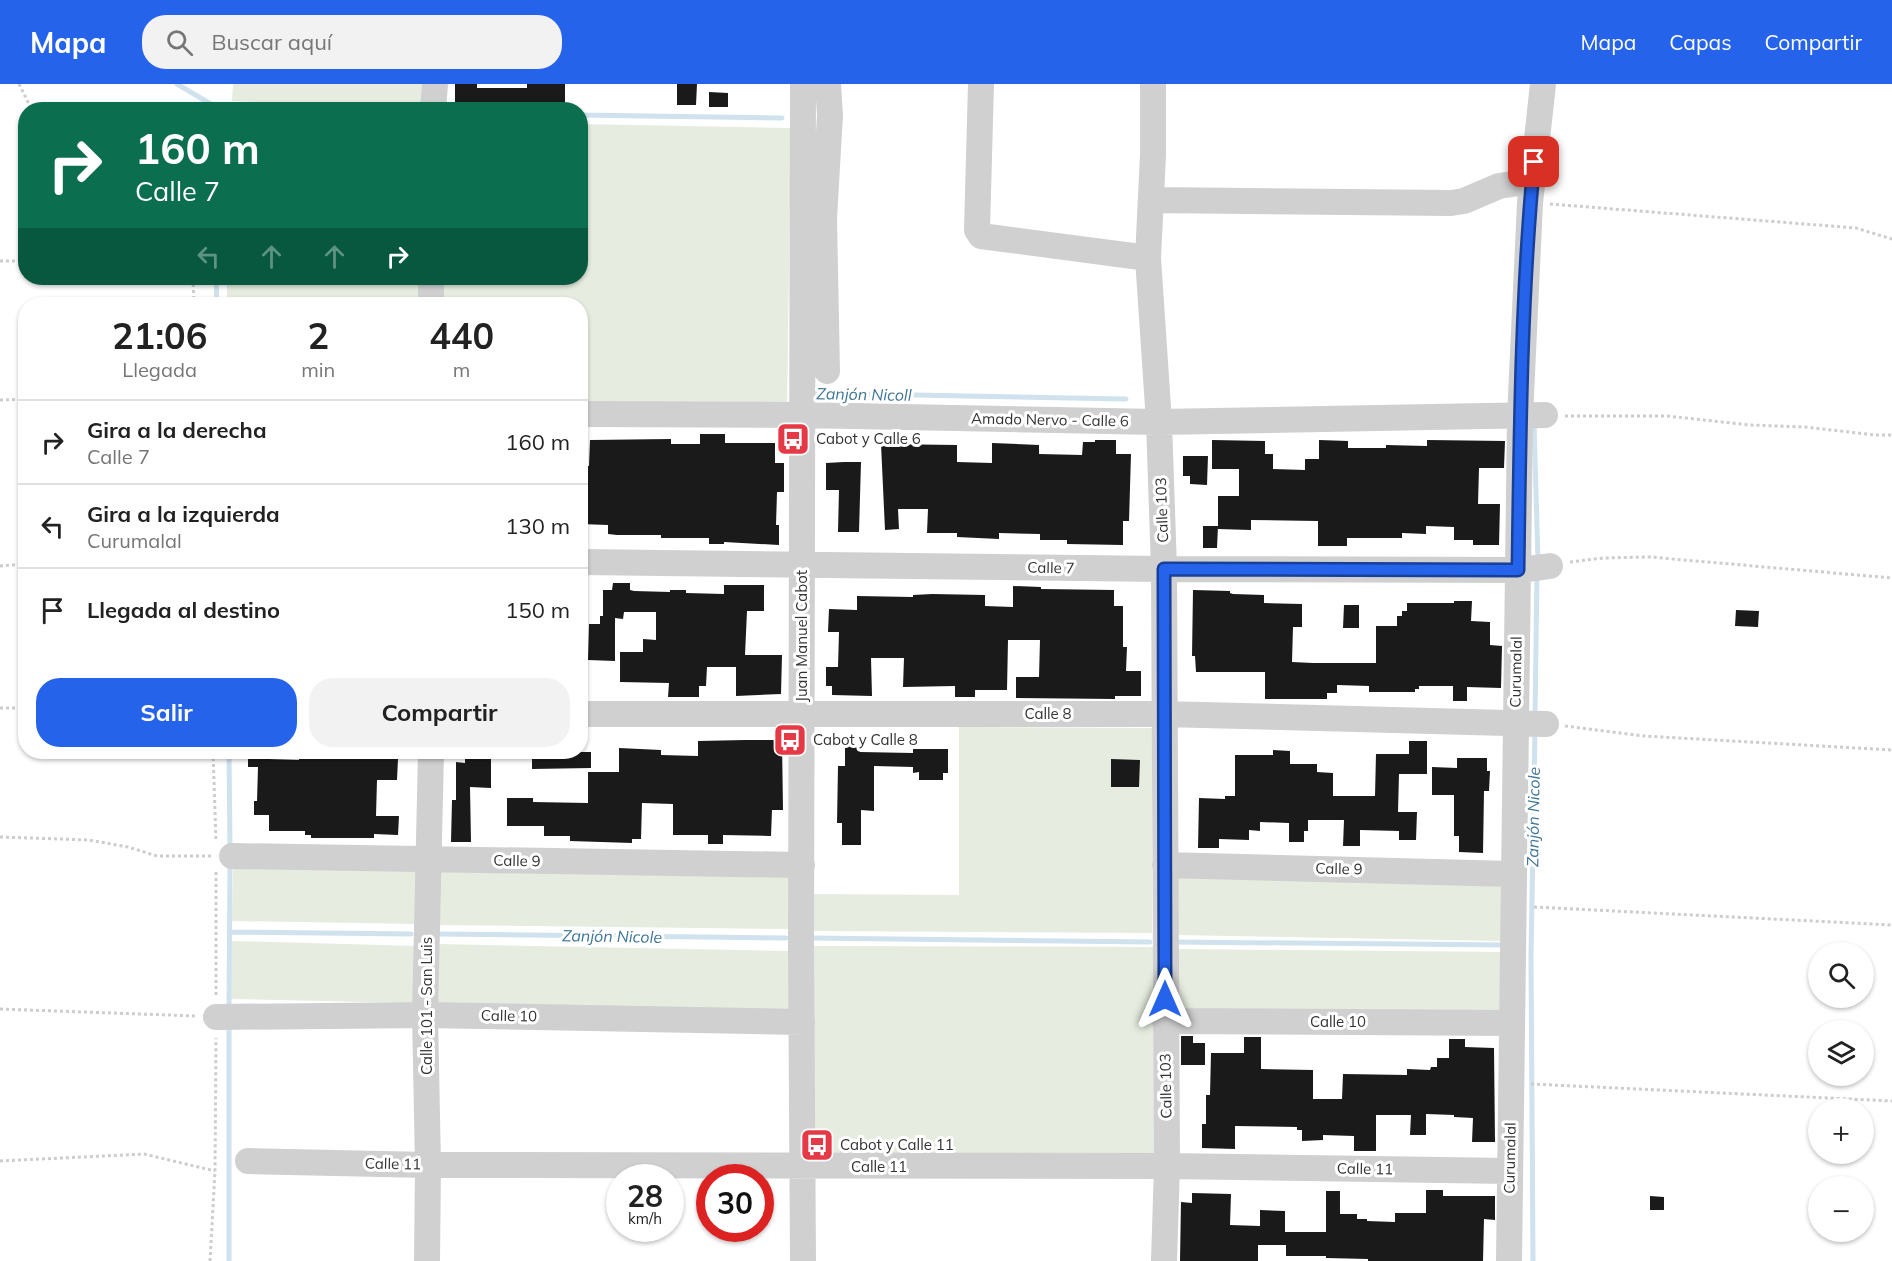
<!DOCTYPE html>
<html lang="es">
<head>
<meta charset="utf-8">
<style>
  body { margin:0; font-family:Mulish,sans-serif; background:#f2f2f2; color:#222; height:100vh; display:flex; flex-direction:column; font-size:22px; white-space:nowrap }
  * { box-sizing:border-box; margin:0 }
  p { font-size:20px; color:#767676 }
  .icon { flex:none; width:33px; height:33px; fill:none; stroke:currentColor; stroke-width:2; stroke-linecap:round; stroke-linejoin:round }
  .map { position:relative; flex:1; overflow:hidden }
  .sheet { position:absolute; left:18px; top:213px; width:570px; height:462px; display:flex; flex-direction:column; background:#fff; border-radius:24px; box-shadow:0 2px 4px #0004 }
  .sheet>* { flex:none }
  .top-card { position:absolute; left:18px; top:18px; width:570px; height:183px; border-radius:24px; box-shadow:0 2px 4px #0004; background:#0b6e4f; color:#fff; overflow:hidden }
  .tools { position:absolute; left:1808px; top:858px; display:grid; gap:12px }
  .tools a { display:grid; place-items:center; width:66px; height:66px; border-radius:50%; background:#fff; box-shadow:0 2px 4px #0004; font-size:30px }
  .speed { position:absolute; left:606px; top:1080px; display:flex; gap:12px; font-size:30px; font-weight:700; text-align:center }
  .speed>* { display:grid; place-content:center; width:78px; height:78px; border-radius:50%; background:#fff; box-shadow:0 2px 4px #0004; line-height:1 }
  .speed small { font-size:15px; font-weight:400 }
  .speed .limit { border:9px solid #d22; background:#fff; color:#111 }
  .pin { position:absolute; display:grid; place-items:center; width:51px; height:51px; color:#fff; margin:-26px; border-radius:12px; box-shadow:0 3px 9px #0006 }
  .me { position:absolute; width:66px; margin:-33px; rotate:0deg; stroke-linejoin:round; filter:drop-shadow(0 0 4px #0008) }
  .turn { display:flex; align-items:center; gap:21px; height:126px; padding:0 18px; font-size:27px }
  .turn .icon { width:78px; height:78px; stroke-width:2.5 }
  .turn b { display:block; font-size:42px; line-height:51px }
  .lanes { display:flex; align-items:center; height:57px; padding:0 18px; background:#0003; justify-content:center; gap:30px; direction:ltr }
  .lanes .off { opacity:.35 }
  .eta { display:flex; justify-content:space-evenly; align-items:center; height:102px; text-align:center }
  .eta b { font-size:36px; font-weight:700; line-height:42px }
  .button { display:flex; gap:12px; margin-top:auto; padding:12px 18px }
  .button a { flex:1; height:69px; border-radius:24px; background:#2563eb; color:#fff; font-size:24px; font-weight:700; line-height:69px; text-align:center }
  .button a+a { background:#f2f2f2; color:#222 }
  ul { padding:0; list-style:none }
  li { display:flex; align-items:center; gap:18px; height:84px; padding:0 18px; border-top:2px solid #e0e0e0 }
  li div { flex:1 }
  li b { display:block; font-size:22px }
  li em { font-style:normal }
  header { display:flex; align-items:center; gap:36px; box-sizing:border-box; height:84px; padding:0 30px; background:#2563eb; color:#fff }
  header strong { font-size:28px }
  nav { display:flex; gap:33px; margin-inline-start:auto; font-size:21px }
  .search { width:420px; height:54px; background:#f2f2f2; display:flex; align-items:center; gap:15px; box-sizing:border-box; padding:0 21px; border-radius:24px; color:#767676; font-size:22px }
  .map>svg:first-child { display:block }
  .green { fill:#e6ecdf }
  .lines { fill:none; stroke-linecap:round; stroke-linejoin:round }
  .stream { stroke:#cfe2ee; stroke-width:5 }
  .building { fill:#1a1a1a }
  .path { stroke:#cdcdcd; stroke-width:3; stroke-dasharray:3 3; stroke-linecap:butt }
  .minor { stroke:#d0d0d0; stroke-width:26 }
  .route-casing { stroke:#184099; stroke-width:15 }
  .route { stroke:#2563eb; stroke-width:10 }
  .labels { text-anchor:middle; stroke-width:6; stroke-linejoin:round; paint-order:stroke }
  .street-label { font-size:15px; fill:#333; stroke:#fff }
  .poi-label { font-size:15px; fill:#333; stroke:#fff; text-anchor:start }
  .water-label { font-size:16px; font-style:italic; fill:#3f7597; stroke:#fff }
</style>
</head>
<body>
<header>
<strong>Mapa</strong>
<div class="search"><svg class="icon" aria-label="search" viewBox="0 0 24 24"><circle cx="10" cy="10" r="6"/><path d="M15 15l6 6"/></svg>Buscar aquí</div>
<nav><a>Mapa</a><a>Capas</a><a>Compartir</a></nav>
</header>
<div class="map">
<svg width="1892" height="1177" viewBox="0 0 1892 1177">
  <rect width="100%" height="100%" fill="#fff"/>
  <path class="green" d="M233 0H424L423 25 232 17Z
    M581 40 791 44 787 326 581 322 580 220H444V194H580Z
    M227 194H420V220H227Z
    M959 643 1152 644V849L812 847V810L959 811Z
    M233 783 417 786 416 840 232 837Z
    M438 786 792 791V845L437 841Z
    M1175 793 1504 799 1503 857 1174 851Z
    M232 857 417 862 416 919 231 915Z
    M436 860 791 867V927L435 921Z
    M812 862 1155 863 1156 1073 812 1072Z
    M1175 865 1502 868V929L1175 926Z"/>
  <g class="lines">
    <path class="stream" d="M177 0 221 26
      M580 31 782 34
      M216 194 217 220
      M810 309 1126 315
      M1534 339 1538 477
      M1535 633 1537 489
      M229 668 230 764
      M229 848 411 850
      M438 850 786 854
      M812 854 1150 858
      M1175 858 1506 861
      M229 926 230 780
      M229 1177V939
      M1533 1177 1531 872 1535 645"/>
  </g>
  <path class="building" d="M455 0H477V4H527V0H565V26L531 25V21L455 20Z
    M677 0H697L696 21H677Z
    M709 8 728 9V23H709Z
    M700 350H725V359H775V379H784V408H777L776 441H779V461L724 458V460H709V454H661V451H617L608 450V441L580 440V382H589L590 356 671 355V360H700Z
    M1095 356H1116V370H1131L1129 437H1123V461L1067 460V456H1040V450L999 449V455L957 453V449H927L928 425H898L899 445 885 446 881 360 957 361V378L992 379V359L1039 361V370L1082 371 1083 358H1095Z
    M1212 356 1265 357V370H1273V385L1305 386V375H1319V356L1348 357V364H1386V361L1427 362V356L1505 357 1504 384H1479L1478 420H1500L1499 461H1473V456H1454V443L1426 442V450L1402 449V454H1347V462H1318V437L1251 436V446L1218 445V412H1239V385H1212Z
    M1183 372H1208L1207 401 1190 400V392H1183Z
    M844 378H861L859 448H838L839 406H826V379Z
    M1203 442H1218L1217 464H1203Z
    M613 499H630V506L634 507 670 508V506H686V509L724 510V501H764V527H747L745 571H782L781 610 736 612V583H707L706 602H699V613H668L669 599 620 598V568H643V555L656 556V528H624L623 535 615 534V577L588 576 589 540H600V532H603V506H612Z
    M1013 502 1041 503V505L1114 506V522H1123V563H1127L1126 587H1141V612H1115V615L1016 614V593H1039L1040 556H1008L1007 606H975V613H955V602L903 603 904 574H871L872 612 832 611V602H826V583H838L839 548H828L829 525 857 526V512L913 513V511L932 510 985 511V522L1013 523Z
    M1193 506 1230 507V509L1233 510 1264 511V519L1302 520V543H1293L1292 578 1313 579H1376V542H1397V532H1402V527H1407V519H1454V517H1472L1471 537 1490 538V561L1502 562 1501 604 1467 603V617H1453V602H1419V605H1415V608H1369V602L1337 601V609H1327V615H1265V588H1196L1195 572H1192Z
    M1344 521H1359V544H1343Z
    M1736 526 1759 527 1758 543 1735 542Z
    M746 656H782L783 726H772L771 752 723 751V760H708V751H673V720L642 719 641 755H632V759L570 757V752H544V742H507V714H533V718L588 719V688H619V664L661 666V671L698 672V657Z
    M1409 657H1427V690H1399L1398 728H1417L1416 756H1399V747L1360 746V762H1343L1344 736H1308V747H1304V758H1289V739L1260 738V747L1249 746V756L1219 755V764H1198L1199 714 1225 715V712H1235V671H1273V666L1290 667V680H1317V688L1333 689V712H1375L1376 670H1409Z
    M845 661 860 662V668L913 669V665H948V689H943V696H919V688L913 689V683L874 682V727L861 726V761H842V739H837L838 682H845Z
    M248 668H268V675L299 676V668H386V675H398L397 696H377L376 732H399L398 751 374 750V754H311V751H305V747H269V731H254V717H257L258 683H248Z
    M465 668H491V704L470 703 471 758H451L452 716H456V678L465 679Z
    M532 668H591V684L532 685Z
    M1457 674H1487V687H1490L1489 707H1484L1483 769 1459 768V752H1454V711H1432V683L1457 684Z
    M1111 675 1140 676 1139 703H1111Z
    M1181 952H1193V959H1205V981H1181Z
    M1244 953H1261V985L1313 986V1015H1342L1343 990 1407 991V985L1430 986 1431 983H1437V974H1449V955H1465V963L1494 964 1495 1058H1472L1473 1034 1454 1033V1031L1426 1030V1051H1410L1411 1031H1376V1067H1354V1052L1323 1051V1056L1302 1057V1046H1297V1043L1235 1042V1065L1202 1064V1040H1206V1011H1210L1211 969H1244Z
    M1426 1106H1443V1112H1495V1136L1484 1135 1483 1177H1368V1175L1326 1174V1172H1286V1161H1258V1177H1180L1181 1118 1192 1119V1109L1231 1110 1230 1141 1260 1142V1126L1285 1127V1148H1326V1107H1340V1130H1357V1135H1367V1137L1395 1138V1129H1426Z
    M1650 1112 1664 1113V1126H1650Z"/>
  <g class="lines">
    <path class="path" d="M19 0 31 24 34 26
      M1550 120 1856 144 1892 155
      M0 177H26
      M193 194 194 220
      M0 316 26 315
      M1565 332H1667L1750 341 1805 343 1875 351H1892
      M1570 478 1603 474 1650 473 1892 494
      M0 482 26 480
      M0 624H26
      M1565 642 1644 652 1892 666
      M213 668 216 758
      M0 753 89 756 128 763 157 772H212
      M1534 823 1892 841
      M216 911V786
      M0 925 196 932
      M1531 1000 1892 1017
      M0 1077 144 1070 215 1087
      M210 1177 215 1087 216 954"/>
    <path class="minor" d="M803 0 801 862 803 1177
      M981 0 977 146 981 152 1148 174
      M1153 0V71L1148 174 1159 338 1164 485 1167 1082 1164 1177
      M433 26 435 0
      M1151 116 1451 119 1464 117 1499 102 1532 97
      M431 220V194
      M827 287 824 134 830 31 828 0
      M580 330 802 331 1159 338 1545 331
      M580 478 1164 485 1522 486 1550 482
      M580 630H1163L1546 640
      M232 772 802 781
      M1165 781 1513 790
      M216 933 425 931 802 938
      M1165 937 1512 939
      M248 1077 428 1081 1167 1082 1510 1087
      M427 1177 428 1081 425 931 431 668
      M1509 1177 1520 333 1530 119 1543 0"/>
  </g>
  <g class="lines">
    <g class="route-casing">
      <path id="route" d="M1165 915 1164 485 1518 486C1520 350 1521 214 1534 78"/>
    </g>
    <use href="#route" class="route"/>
  </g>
  <defs>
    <g id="bus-square" transform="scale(1.725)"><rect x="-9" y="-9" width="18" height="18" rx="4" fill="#e63946" stroke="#fff"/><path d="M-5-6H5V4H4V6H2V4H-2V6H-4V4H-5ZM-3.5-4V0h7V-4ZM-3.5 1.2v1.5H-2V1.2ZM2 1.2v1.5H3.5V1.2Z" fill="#fff"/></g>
  </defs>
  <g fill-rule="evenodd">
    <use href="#bus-square" x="793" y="355"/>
    <use href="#bus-square" x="790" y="656"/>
    <use href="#bus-square" x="817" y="1061"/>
  </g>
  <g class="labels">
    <g class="street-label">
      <text transform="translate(1050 336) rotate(1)" y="5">Amado Nervo - Calle 6</text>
      <text transform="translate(1162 426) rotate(-92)" y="5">Calle 103</text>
      <text transform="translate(1051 484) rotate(1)" y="5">Calle 7</text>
      <text transform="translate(802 552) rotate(-90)" y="5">Juan Manuel Cabot</text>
      <text transform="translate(1516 588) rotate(-89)" y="5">Curumalal</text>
      <text x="1048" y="635">Calle 8</text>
      <text transform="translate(517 777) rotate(1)" y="5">Calle 9</text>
      <text transform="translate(1339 785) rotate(1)" y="5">Calle 9</text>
      <text transform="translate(427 922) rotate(-90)" y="5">Calle 101 - San Luis</text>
      <text transform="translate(509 932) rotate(1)" y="5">Calle 10</text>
      <text x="1338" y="943">Calle 10</text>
      <text transform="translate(1166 1002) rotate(-91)" y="5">Calle 103</text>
      <text transform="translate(1510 1074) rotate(-89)" y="5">Curumalal</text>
      <text transform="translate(393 1080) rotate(1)" y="5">Calle 11</text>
      <text x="879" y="1088">Calle 11</text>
      <text transform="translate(1365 1085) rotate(1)" y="5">Calle 11</text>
    </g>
    <g class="poi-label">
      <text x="816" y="360">Cabot y Calle 6</text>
      <text x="813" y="661">Cabot y Calle 8</text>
      <text x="840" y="1066">Cabot y Calle 11</text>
    </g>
    <g class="water-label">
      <text transform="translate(864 310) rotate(1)" y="6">Zanjón Nicoll</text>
      <text transform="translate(1533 733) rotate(-89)" y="6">Zanjón Nicole</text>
      <text transform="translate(612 852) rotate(1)" y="6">Zanjón Nicole</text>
    </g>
  </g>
</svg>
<div class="tools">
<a><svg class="icon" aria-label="search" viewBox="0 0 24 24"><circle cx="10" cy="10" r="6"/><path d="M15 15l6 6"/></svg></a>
<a><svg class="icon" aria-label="layers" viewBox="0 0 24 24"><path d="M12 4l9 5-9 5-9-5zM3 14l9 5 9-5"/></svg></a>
<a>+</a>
<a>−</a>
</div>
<div class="speed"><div>28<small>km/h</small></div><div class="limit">30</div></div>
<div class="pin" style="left:1534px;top:78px;background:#d93025"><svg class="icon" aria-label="arrive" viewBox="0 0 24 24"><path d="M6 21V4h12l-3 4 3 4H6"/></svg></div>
<svg class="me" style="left:1165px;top:915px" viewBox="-20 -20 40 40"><path d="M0-17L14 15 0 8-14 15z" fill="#2563eb" stroke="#fff" stroke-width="4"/></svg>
<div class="top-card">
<div class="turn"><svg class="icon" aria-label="right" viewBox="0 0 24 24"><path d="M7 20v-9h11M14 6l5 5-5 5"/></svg><div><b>160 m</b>Calle 7</div></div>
<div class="lanes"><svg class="icon off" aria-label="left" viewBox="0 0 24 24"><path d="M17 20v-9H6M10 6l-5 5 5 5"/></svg><svg class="icon off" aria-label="ahead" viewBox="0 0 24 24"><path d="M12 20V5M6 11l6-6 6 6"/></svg><svg class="icon off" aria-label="ahead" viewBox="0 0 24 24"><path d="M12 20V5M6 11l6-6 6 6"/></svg><svg class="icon" aria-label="right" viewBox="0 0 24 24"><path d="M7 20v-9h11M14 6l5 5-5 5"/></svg></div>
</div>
<section class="sheet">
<div class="eta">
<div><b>21:06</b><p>Llegada</p></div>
<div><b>2</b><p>min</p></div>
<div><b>440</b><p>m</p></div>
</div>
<ul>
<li><svg class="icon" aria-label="right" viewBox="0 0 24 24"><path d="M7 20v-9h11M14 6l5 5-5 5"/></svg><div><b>Gira a la derecha</b><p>Calle 7</p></div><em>160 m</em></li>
<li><svg class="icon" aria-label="left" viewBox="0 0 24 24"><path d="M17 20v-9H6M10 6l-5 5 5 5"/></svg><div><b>Gira a la izquierda</b><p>Curumalal</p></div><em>130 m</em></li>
<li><svg class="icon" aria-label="arrive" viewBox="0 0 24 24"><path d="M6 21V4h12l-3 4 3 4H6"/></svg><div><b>Llegada al destino</b></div><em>150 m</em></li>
</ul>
<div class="button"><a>Salir</a><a>Compartir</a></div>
</section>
</div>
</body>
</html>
